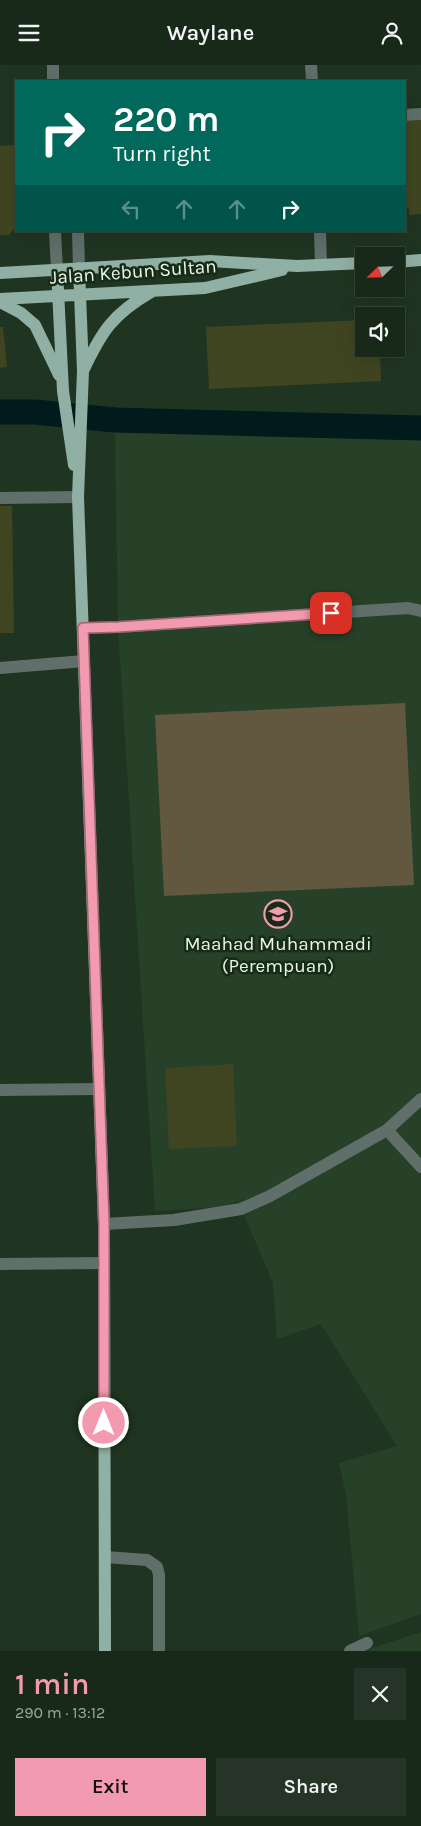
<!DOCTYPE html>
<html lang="en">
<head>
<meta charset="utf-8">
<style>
  body { margin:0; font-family:Karla,sans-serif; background:#253426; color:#f1f3f6; height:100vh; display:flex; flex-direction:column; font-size:19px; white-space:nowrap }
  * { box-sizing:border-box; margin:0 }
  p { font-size:16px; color:#9fa6a2 }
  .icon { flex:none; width:28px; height:28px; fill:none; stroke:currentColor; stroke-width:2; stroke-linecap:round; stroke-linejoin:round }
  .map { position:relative; height:1586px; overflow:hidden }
  .drawer { display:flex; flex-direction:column; background:#182819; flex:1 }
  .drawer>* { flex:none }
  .banner { position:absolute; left:15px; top:15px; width:391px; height:152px; border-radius:0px; box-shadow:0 5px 20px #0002,0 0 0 1px #364438; background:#00695c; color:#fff; overflow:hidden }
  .needle { width:32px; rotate:247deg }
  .fabs { position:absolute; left:355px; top:182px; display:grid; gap:10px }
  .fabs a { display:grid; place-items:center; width:50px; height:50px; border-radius:0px; background:#182819; box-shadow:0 5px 20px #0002,0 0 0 1px #364438; font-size:25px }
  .pin { position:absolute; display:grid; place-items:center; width:42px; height:42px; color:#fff; margin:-21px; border-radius:10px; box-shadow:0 2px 8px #0006 }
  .me { position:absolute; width:55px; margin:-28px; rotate:0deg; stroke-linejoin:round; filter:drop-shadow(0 0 4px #0008) }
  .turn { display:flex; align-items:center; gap:18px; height:105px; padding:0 15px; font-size:22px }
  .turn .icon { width:65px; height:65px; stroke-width:2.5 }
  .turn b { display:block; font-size:35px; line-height:42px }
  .lanes { display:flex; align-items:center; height:48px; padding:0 15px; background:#0003; justify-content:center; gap:25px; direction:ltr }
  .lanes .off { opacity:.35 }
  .round { display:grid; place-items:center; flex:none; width:52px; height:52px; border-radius:0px; background:#253426 }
  .head { display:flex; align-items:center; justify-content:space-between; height:85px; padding:0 15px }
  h1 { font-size:30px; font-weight:600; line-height:38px; color:#f29ab0 }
  .button { display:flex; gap:10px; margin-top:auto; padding:10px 15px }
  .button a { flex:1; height:58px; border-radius:0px; background:#f29ab0; color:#111; font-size:20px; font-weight:600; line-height:58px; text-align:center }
  .button a+a { background:#253426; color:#f1f3f6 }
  header { display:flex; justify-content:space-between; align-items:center; height:65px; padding:0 15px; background:#182819; font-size:22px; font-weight:600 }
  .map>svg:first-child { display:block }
  .built { fill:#274128 }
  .green { fill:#625840 }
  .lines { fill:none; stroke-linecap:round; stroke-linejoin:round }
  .canal { stroke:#011b1d; stroke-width:25 }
  .building { fill:#404521 }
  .minor { stroke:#606f6a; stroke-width:12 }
  .major { stroke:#90afa5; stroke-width:12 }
  .route-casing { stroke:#9d6472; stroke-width:12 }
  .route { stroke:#f29ab0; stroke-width:9 }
  .labels { text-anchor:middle; stroke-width:5; stroke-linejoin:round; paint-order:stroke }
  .street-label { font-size:19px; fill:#e9f6e9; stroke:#172b17 }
  .poi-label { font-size:19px; fill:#e9f6e9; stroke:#172b17 }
</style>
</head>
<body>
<header><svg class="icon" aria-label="menu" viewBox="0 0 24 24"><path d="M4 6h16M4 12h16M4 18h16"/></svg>Waylane<svg class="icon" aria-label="person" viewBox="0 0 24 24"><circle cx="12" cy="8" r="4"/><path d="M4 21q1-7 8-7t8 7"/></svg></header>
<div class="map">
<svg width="421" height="1586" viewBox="0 0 421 1586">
  <rect width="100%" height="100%" fill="#203521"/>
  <path class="built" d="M115 367 421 374V1549L359 1571 346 1429 339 1398 397 1381 321 1259 277 1274 273 1218 238 1136 219 1142 155 1146 118 562Z
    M421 1567V1586H366V1585Z"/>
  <path class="green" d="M405 638 414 820 164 831 155 650Z"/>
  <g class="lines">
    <path class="canal" d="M0 347H35L115 355 421 363"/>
  </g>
  <path class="building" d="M421 55V149L409 150V142L405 143V56Z
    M16 80V161L9 170H0V81Z
    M364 255V284H380L381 316 209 324 206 262Z
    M0 262H3L7 302 0 303Z
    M0 441H12L14 568H0Z
    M233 999 237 1081 169 1084 165 1003Z"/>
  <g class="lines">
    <path class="minor" d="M53 0V16
      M311 0 312 16
      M405 50 421 49
      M55 166 57 205
      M78 166 79 203
      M320 166 321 200
      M0 433 78 432
      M83 563 118 562 408 543 421 546
      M0 603 84 596
      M0 1025 99 1024
      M387 1065 421 1034
      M104 1159 174 1155 241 1144 270 1131 387 1065 421 1102
      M0 1199 104 1198
      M105 1492 147 1495 157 1502 159 1510V1586
      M350 1586 367 1578"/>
    <path class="major" d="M396 197 421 195
      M79 203 83 306 78 432 104 1159 105 1586
      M57 205 63 326 74 400
      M0 208 210 196 297 201 364 198
      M0 234 205 223 282 205
      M0 237 21 248 35 260 59 310
      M84 304C102 266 113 249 151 227"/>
  </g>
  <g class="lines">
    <g class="route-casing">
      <path id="route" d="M104 1358V1159L83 563 118 562 331 548"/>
    </g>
    <use href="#route" class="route"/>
  </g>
  <defs>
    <g id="school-ring" transform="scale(1.4375)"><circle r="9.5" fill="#172b17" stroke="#f29ab0" stroke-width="1.5"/><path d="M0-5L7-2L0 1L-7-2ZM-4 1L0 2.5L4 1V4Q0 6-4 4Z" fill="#f29ab0"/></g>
  </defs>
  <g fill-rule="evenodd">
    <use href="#school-ring" x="278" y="849"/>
  </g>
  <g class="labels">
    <g class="street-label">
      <text transform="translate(133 206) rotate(-4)" y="7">Jalan Kebun Sultan</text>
    </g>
    <g class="poi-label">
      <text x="278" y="885">Maahad Muhammadi<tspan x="278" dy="22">(Perempuan)</tspan></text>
    </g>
  </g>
</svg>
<div class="fabs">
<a><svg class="needle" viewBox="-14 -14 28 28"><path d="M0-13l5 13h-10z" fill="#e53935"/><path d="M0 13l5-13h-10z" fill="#9fa6a2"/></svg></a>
<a><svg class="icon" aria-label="sound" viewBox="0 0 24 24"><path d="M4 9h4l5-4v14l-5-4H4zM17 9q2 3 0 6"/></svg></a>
</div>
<div class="pin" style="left:331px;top:548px;background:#d93025"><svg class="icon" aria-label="arrive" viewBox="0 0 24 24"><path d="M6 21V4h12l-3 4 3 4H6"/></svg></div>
<svg class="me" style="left:104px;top:1358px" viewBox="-20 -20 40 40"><circle r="17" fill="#f29ab0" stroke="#fff" stroke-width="3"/><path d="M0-11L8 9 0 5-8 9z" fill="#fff"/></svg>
<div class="banner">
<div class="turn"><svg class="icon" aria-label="right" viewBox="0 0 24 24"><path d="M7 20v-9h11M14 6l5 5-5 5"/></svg><div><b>220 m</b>Turn right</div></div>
<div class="lanes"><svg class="icon off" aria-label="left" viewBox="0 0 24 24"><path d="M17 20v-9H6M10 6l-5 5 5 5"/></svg><svg class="icon off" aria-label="ahead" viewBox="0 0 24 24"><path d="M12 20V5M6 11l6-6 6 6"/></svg><svg class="icon off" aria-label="ahead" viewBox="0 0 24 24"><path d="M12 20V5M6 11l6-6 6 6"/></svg><svg class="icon" aria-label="right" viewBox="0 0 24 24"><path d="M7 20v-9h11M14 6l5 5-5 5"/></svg></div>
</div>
</div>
<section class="drawer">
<div class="head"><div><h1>1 min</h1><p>290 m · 13:12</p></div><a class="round"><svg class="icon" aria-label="close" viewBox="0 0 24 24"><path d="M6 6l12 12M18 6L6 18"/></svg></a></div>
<div class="button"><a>Exit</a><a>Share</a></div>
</section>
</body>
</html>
